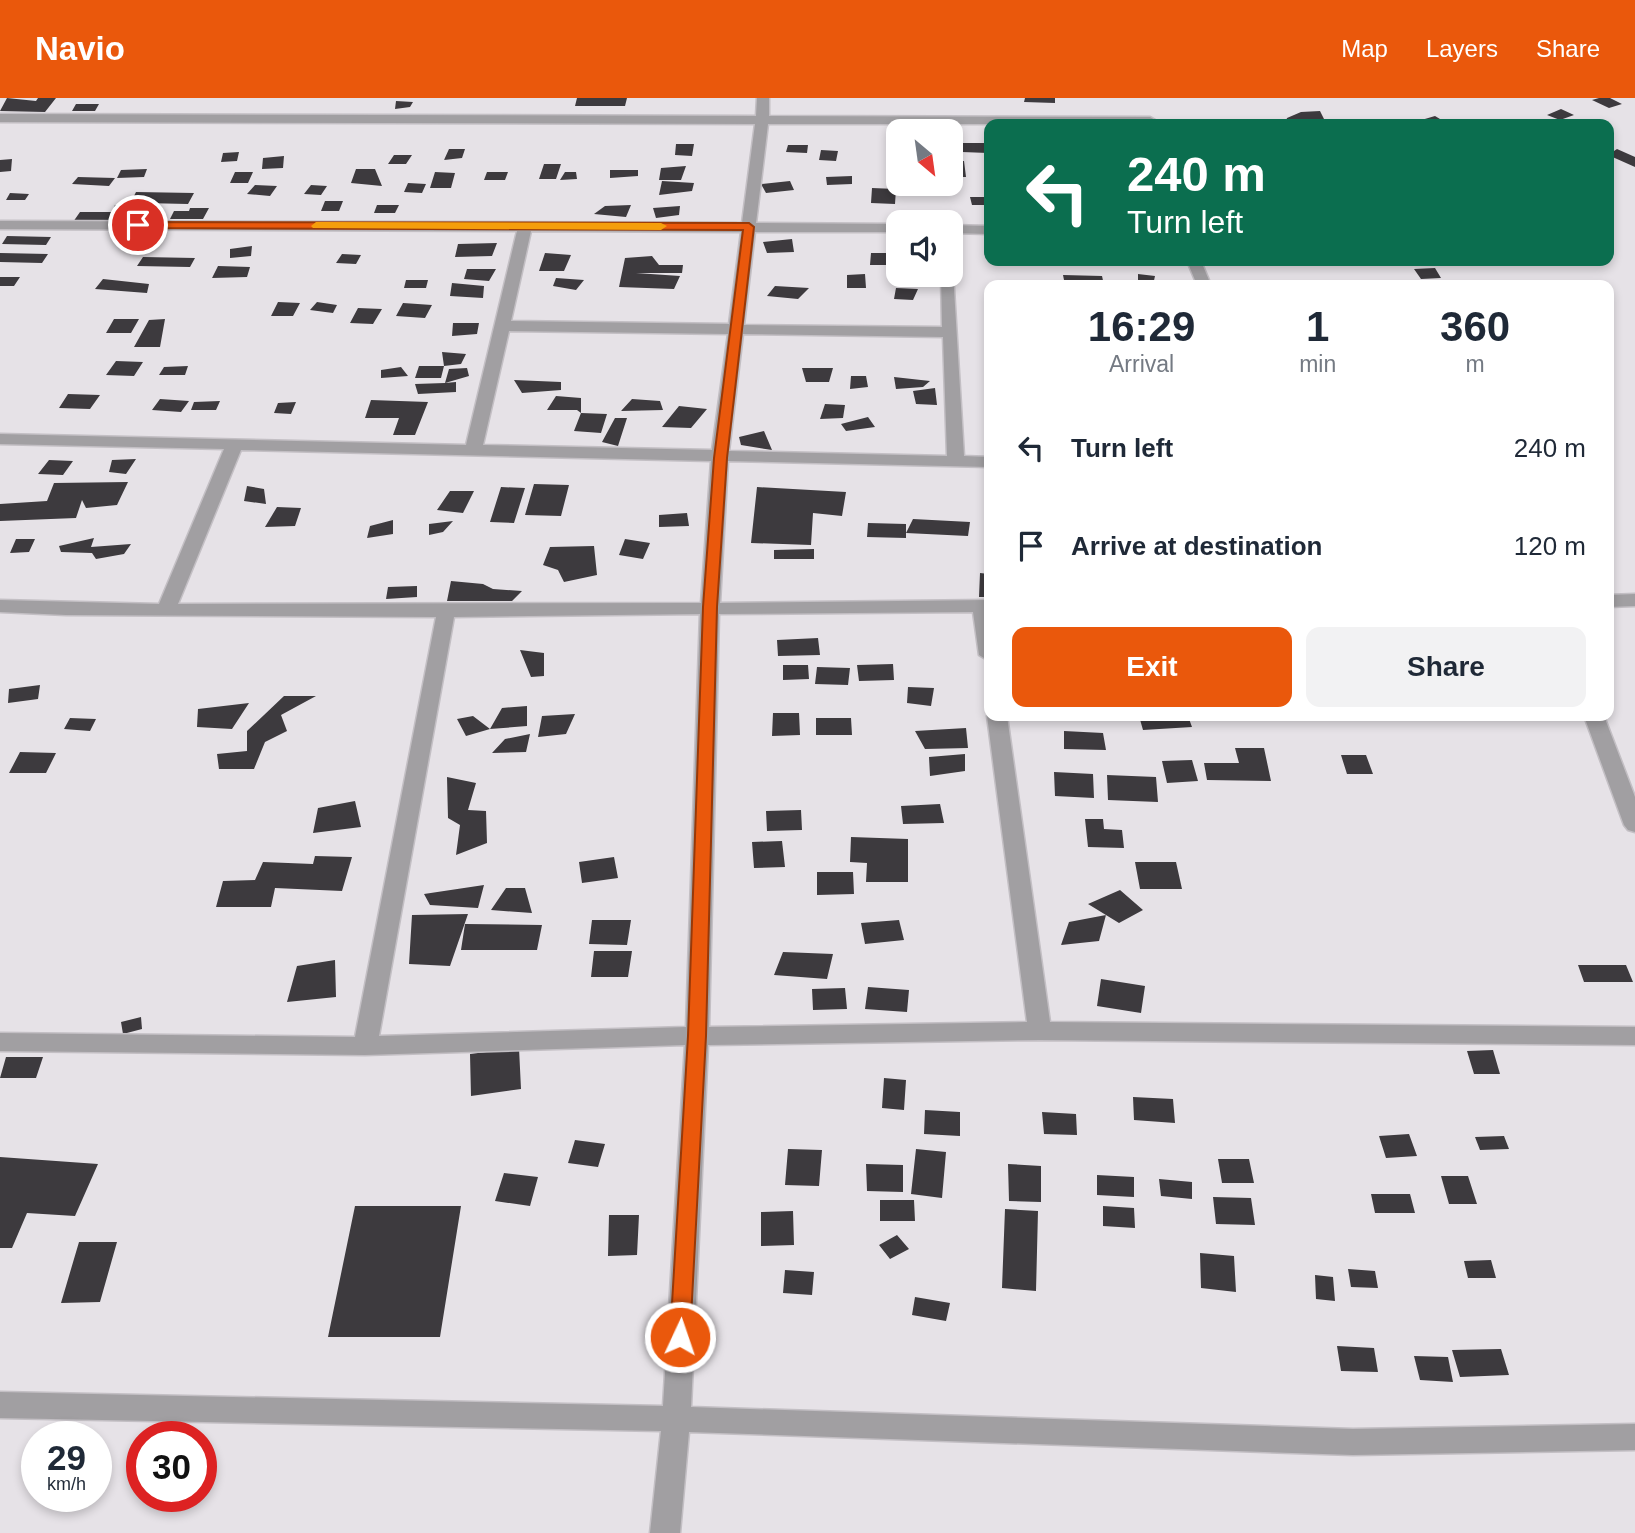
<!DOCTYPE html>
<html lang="en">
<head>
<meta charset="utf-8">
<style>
  body { margin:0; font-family:Helvetica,sans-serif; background:#f2f2f3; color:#1f2937; height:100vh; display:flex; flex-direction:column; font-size:26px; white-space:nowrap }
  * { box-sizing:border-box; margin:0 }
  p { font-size:23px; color:#747a83 }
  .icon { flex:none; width:38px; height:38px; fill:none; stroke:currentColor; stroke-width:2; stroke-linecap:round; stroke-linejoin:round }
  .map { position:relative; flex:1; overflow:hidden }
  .sheet { position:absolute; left:984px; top:182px; width:630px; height:441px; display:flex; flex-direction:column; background:#fff; border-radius:14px; box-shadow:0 4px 10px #0003 }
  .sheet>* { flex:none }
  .top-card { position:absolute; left:984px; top:21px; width:630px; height:147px; border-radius:14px; box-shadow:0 4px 10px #0003; background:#0b6e4f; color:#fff; overflow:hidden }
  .needle { width:46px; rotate:151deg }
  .fabs { position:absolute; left:886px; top:21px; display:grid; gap:14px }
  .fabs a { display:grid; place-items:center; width:77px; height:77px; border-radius:14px; background:#fff; box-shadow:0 4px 10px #0003; font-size:35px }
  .speed { position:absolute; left:21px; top:1323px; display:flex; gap:14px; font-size:35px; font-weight:700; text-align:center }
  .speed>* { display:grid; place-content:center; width:91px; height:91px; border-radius:50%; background:#fff; box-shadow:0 4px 10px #0003; line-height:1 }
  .speed small { font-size:18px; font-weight:400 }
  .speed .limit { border:10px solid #d22; background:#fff; color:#111 }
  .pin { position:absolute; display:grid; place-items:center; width:60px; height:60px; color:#fff; margin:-30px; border:4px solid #fff; border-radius:50%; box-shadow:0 2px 7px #0007 }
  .me { position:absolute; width:77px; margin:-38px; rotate:3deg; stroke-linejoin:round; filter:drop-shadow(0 0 5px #0008) }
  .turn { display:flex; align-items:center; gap:24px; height:147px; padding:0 28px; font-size:32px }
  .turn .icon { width:91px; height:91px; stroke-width:2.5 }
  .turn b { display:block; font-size:49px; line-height:60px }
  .eta { display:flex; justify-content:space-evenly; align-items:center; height:119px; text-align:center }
  .eta b { font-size:42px; font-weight:600; line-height:49px }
  .cta { display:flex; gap:14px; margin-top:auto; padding:14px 28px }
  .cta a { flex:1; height:80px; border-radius:14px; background:#ea580c; color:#fff; font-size:28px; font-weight:600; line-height:80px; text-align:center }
  .cta a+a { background:#f2f2f3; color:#1f2937 }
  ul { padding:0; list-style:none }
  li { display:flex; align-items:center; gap:21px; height:98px; padding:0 28px }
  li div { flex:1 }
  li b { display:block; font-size:26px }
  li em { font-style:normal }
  header { display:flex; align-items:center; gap:42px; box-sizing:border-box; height:98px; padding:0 35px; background:#ea580c; color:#fff }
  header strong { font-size:33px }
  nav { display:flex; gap:38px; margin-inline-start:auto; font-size:24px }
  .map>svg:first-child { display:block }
  .building { fill:#3d3a3e }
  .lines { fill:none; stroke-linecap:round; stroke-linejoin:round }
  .street-casing { stroke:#c3bfc4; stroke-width:3 }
  .street { fill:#a19fa2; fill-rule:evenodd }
  .route { fill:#ea580c; stroke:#983908; stroke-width:2 }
  .slow { fill:#f59e0b }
</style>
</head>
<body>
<header>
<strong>Navio</strong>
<nav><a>Map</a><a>Layers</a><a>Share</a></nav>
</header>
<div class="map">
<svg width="1635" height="1435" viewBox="0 0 1635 1435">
  <rect width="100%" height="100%" fill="#e6e2e7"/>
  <path class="building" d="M7 0 36 3 38 0H56L45 14 0 13Z
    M577 0H627L625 8H575Z
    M1025 0H1055V5L1024 4Z
    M1599 0H1610L1622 6 1609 10 1592 2Z
    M396 3 413 4 410 9 395 11Z
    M76 6H99L95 13H72Z
    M1561 11 1574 17 1560 22 1547 17Z
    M1320 13 1324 21 1285 26 1287 20 1301 14Z
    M1435 18 1445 24 1423 26 1418 23Z
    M962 45H988V55L962 54Z
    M676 46H694L692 58 675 57Z
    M788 47H808L807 55 786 54Z
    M449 51H465L462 60 444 62Z
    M1617 51 1635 59V69L1608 57Z
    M821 52 838 53 836 63 819 62Z
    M239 54 237 63 221 64 223 55Z
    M394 57H412L406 66H388Z
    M284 58 283 70 262 71 263 60Z
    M12 61 11 73 0 74V62Z
    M950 63H964L966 79H950Z
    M544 66H561L556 81H539Z
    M686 68 681 82H659L661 70Z
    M147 71 144 79 117 80 121 72Z
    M356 71H375L382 88 351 85Z
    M610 72H638V78L610 80Z
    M235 74H253L248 85H230Z
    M435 74 455 75 451 90H430Z
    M487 74H508L505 82H484Z
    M565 74H576L577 81 560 82Z
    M852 78V86L827 87 826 79Z
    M78 79 115 80 109 88 72 86Z
    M662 83 694 85 692 93 659 97Z
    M790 83 794 92 766 95 761 86Z
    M408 85 426 86 422 95 404 94Z
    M255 87 277 88 270 98 247 96Z
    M311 87 327 88 321 97 304 96Z
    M872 90 896 91 895 106 871 105Z
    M136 94 194 95 188 106 143 105 138 114H158L152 125 73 124 80 114H112L115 107 129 108Z
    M10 95 29 96 25 102H6Z
    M970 99H989V107H972Z
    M325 103H343L339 113H321Z
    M377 107H399L395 115H374Z
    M631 107 626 119 594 116 605 108Z
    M680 108 679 117 656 120 653 110Z
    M190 110H209L203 121H170L174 113H189Z
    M7 138 51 139 46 147 2 146Z
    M792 141 794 154 767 155 763 144Z
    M497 145 492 158 455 159 458 146Z
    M252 148 251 158 230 160V151Z
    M0 155 48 156 42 165 0 164Z
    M545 155 571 157 564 173H539Z
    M871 155H898V167H870Z
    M342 156 361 157 356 166 336 165Z
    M652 158 659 167H683L682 175H636L680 178 674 191 619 189 625 160Z
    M143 159 195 160 190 169 137 168Z
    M218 168 250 169 247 179 212 180Z
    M1435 170 1441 180 1421 181 1414 171Z
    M467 171H496L489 183 464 181Z
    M865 176 866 190H847V177Z
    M1138 176 1155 178 1153 187H1138Z
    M1063 177 1102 178 1104 187H1065Z
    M0 179H20L14 188H0Z
    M556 180 584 182 576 192 553 188Z
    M103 181 149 186 147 195 95 191Z
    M406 182H428L426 190H404Z
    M452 185 484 188 483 200 450 198Z
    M775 188 809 190 798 201 767 198Z
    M896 190 918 191 913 202 894 201Z
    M278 204 300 205 293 218H271Z
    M317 204 337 207 333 215 310 212Z
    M403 205 432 207 425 220 396 218Z
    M358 210 382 211 373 226 350 225Z
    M114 221H139L131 235H106Z
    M165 221 160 249H134L149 222Z
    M453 225H479L477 236 452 238Z
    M442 254 466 256 461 266 444 268Z
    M116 263 143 264 134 278 106 277Z
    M188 268 185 277H159L164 269Z
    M419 268H444L441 280H415Z
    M401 269 408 278 381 280V272Z
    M467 270 469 278 445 285 456 284V294L418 296 415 286 445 285 449 271Z
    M802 270H833L829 284H806Z
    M851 278H866L868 289 850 291Z
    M894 279 930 283 923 289 896 291Z
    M514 282 561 284V292L522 295Z
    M935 290 937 307 916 306 913 293Z
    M68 296 100 297 90 311 59 310Z
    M556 298 581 300V315L577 312H547Z
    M160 301 189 303 181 314 152 312Z
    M632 301 660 303 663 312 621 313Z
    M371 302 428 304 415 337H393L399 320H365Z
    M220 303 216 312H191L194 304Z
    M296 304 291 316 274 315 278 305Z
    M825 306 845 307 843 320 820 321Z
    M679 308 707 311 691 330 662 329Z
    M581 315 607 316 601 335 574 333Z
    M868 319 875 329 846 333 841 326Z
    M615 320H627L618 348 602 344Z
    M764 333 772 352 741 347 739 339Z
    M136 361 126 376 109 374 112 362Z
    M49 362 73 363 63 377 38 376Z
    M128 384 117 407 86 410 82 402 76 420 0 423V406L47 403 54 385Z
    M534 386 569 387 561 418 525 417Z
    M247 388 264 391 266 406 244 403Z
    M501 389 525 390 514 425 490 424Z
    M757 389 846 394 842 418 813 415 811 447 751 445Z
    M450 393H474L463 415 437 412Z
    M277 409 301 410 295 428 265 429Z
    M687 415 689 428 659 429V417Z
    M913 421 970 424 968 438 906 435Z
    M393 422V436L367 440 370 428Z
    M453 423 443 434 429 437V426Z
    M868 425 906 426V440L867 439Z
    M94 440 91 449 131 446 124 456 96 461 92 455 61 454 59 448Z
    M16 441H35L29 454 10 455Z
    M625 441 650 445 643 461 619 457Z
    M594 448 597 477 564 484 558 472 543 467 550 449Z
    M814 451V461H774V452Z
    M980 475 989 476V499H979Z
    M451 483 483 486 493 491 522 493 512 503H447Z
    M417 488V499L386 501 388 489Z
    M818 540 820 557 778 558 777 542Z
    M520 552 544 555V578L531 579Z
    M893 566 894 582 859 583 857 567Z
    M783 567H808L809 581 783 582Z
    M817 569 850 570 848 587 815 586Z
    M40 587 38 601 8 605 9 591Z
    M908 589 934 590 931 608 907 605Z
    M284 598H316L281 617 287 633 265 644 254 671H219L217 656 247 653V633Z
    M249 605 232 631 197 629 198 611Z
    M527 608V628L490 631 502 610Z
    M773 615H799L800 637 772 638Z
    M575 616 566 636 538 639 542 618Z
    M473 618 490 631 466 638 457 621Z
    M1139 618H1188L1192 629 1143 632Z
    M70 620 96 621 90 633 64 631Z
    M816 620H851L852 637H816Z
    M966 630 968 650 925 651 915 633Z
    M1064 633 1103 635 1106 652 1064 651Z
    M530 636 526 654 492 655 505 641Z
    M1235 650H1264L1271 683 1207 682 1204 665H1239Z
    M20 654 56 655 46 675H9Z
    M965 656V673L930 678 929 659Z
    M1341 657H1366L1373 676H1347Z
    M1192 662 1198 683 1167 685 1162 663Z
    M1054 674 1093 676 1094 700 1055 698Z
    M1107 677 1156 679 1158 704 1108 702Z
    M447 679 476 685 468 712 486 713 487 745 456 757 460 727 448 720Z
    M355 703 361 729 313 735 318 710Z
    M940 706 944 725 903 726 901 708Z
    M801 712 802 732 767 733 766 713Z
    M1085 721H1103L1104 731 1122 732 1124 750 1088 749Z
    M851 739 908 741V784H866L867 765 850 764Z
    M782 743 785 769 754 770 752 744Z
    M315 758 352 759 342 793 275 790 271 809H216L223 783 255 782 263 764 313 766Z
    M614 759 618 780 582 785 579 764Z
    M1135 764H1176L1182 791H1140Z
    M817 774H853L854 796 817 797Z
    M484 787 478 810 430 807 424 796Z
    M506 790H525L532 815 491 812Z
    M1120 792 1143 812 1119 825 1088 806Z
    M468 816 450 868 409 866 412 817Z
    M1106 817 1099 843 1061 847 1069 824Z
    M592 822H631L627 847 589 846Z
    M899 822 904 842 865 846 861 825Z
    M465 826 542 827 537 852H461Z
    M594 853H632L628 879H591Z
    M783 854 833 856 827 881 774 877Z
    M335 862 336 899 287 904 297 868Z
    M1578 867H1626L1633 884H1584Z
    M1101 881 1145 888 1141 915 1097 908Z
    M868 889 909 892 907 914 865 911Z
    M845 890 847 911 813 912 812 891Z
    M141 919 142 931 123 936 121 924Z
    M519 950 521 991 471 998 470 956Z
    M1493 952 1500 976H1474L1467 953Z
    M6 959H43L36 980H0Z
    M884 980 906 982 904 1012 882 1010Z
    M1133 999 1173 1001 1175 1025 1134 1022Z
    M925 1012 960 1014V1038L924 1036Z
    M1042 1014 1076 1016 1077 1037 1044 1036Z
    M1409 1036 1417 1058 1386 1060 1379 1038Z
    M1504 1038 1509 1051 1480 1052 1475 1039Z
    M575 1042 605 1046 598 1069 568 1065Z
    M788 1051 822 1052 819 1088 785 1087Z
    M916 1051 946 1054 942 1100 911 1096Z
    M0 1059 98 1066 75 1118 27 1115 12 1150H0Z
    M1218 1061H1249L1254 1085H1222Z
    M866 1066 903 1067V1094L867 1093Z
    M1008 1066 1041 1068V1104L1009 1103Z
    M504 1075 538 1079 530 1108 495 1103Z
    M1097 1077 1134 1079V1099L1097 1097Z
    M1441 1078H1468L1477 1106H1449Z
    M1159 1081 1192 1084V1101L1161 1098Z
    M1371 1096H1410L1415 1115H1375Z
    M1213 1099 1251 1100 1255 1127 1216 1126Z
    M880 1102H914L915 1123H880Z
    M355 1108H461L440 1239H328Z
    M1103 1108 1134 1110 1135 1130 1103 1128Z
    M1005 1111 1038 1113 1036 1193 1002 1190Z
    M793 1113 794 1147 761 1148V1114Z
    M609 1117H639L637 1157 608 1158Z
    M897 1137 909 1151 890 1161 879 1147Z
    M79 1144H117L100 1204 61 1205Z
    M1200 1155 1234 1158 1236 1194 1201 1190Z
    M1491 1162 1496 1180H1468L1464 1163Z
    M1348 1171 1375 1173 1378 1190 1351 1189Z
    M785 1172 814 1174 812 1197 783 1195Z
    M1315 1177 1333 1179 1335 1203 1316 1201Z
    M915 1199 950 1205 946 1223 912 1217Z
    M1337 1248 1374 1250 1378 1274 1341 1273Z
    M1501 1251 1509 1277 1460 1279 1452 1252Z
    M1414 1258 1448 1259 1453 1284 1420 1282Z"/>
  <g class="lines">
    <g class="street-casing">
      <path id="street" d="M757 0H769V18L1150 19 1157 23 1153 26H768L756 125 898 126V134H755L744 227 942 229 941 177 953 174 964 358 989 359V369L728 363 720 505 989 502V563L979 557 973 514 719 516 709 929 1027 924 987 618 989 615V618H1007L1050 924 1635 929V947L1040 942 708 947 691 1309 1353 1331 1635 1326V1352L1353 1357 689 1334 680 1435H650L661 1333 0 1320V1294L663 1308 685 947 365 957 0 953V935L355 939 436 519 66 517 0 514V502L159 506 224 351 0 346V336L466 347 517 133 0 131V123L742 125 755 26 0 24V16L756 18ZM531 133 741 134 729 226 511 223ZM509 233 728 236 712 352 483 347ZM743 236 943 239 947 358 729 353ZM241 352 711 363 701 505 178 506ZM700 516 686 929 379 938 454 519Z
        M950 127 989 128V136L950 135Z
        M1187 163H1201L1211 187H1197Z
        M1635 496V508L1608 509V497Z
        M1584 618H1604L1635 699V734L1628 732 1624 727Z"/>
    </g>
    <use href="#street" class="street"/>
  </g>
  <path class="route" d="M138 124 749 125 754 129 727 360 717 509 706 938 690 1239 687 1245 680 1248 673 1245 670 1239 688 938 703 509 714 360 743 132 134 130V125Z"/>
  <path class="slow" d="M316 124 661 125 667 128 661 132 313 130 311 128Z"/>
</svg>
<div class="fabs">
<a><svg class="needle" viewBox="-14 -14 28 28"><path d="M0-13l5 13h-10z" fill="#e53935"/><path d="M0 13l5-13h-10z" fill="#747a83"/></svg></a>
<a><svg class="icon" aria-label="sound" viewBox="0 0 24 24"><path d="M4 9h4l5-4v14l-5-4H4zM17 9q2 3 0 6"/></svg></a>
</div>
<div class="speed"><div>29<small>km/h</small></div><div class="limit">30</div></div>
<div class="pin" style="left:138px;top:127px;background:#d93025"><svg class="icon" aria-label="arrive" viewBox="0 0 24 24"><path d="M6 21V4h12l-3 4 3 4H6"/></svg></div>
<svg class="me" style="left:680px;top:1239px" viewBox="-20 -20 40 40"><circle r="17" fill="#ea580c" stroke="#fff" stroke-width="3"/><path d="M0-11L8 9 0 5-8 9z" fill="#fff"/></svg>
<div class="top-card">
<div class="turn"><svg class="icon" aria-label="left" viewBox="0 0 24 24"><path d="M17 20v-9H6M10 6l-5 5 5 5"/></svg><div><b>240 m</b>Turn left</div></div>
</div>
<section class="sheet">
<div class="eta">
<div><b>16:29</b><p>Arrival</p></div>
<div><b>1</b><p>min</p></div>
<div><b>360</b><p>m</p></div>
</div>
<ul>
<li><svg class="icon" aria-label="left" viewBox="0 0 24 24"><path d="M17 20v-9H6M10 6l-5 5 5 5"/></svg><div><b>Turn left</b></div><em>240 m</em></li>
<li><svg class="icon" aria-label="arrive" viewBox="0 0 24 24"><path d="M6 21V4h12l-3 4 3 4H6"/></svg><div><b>Arrive at destination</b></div><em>120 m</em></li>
</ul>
<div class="cta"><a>Exit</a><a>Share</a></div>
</section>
</div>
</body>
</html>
